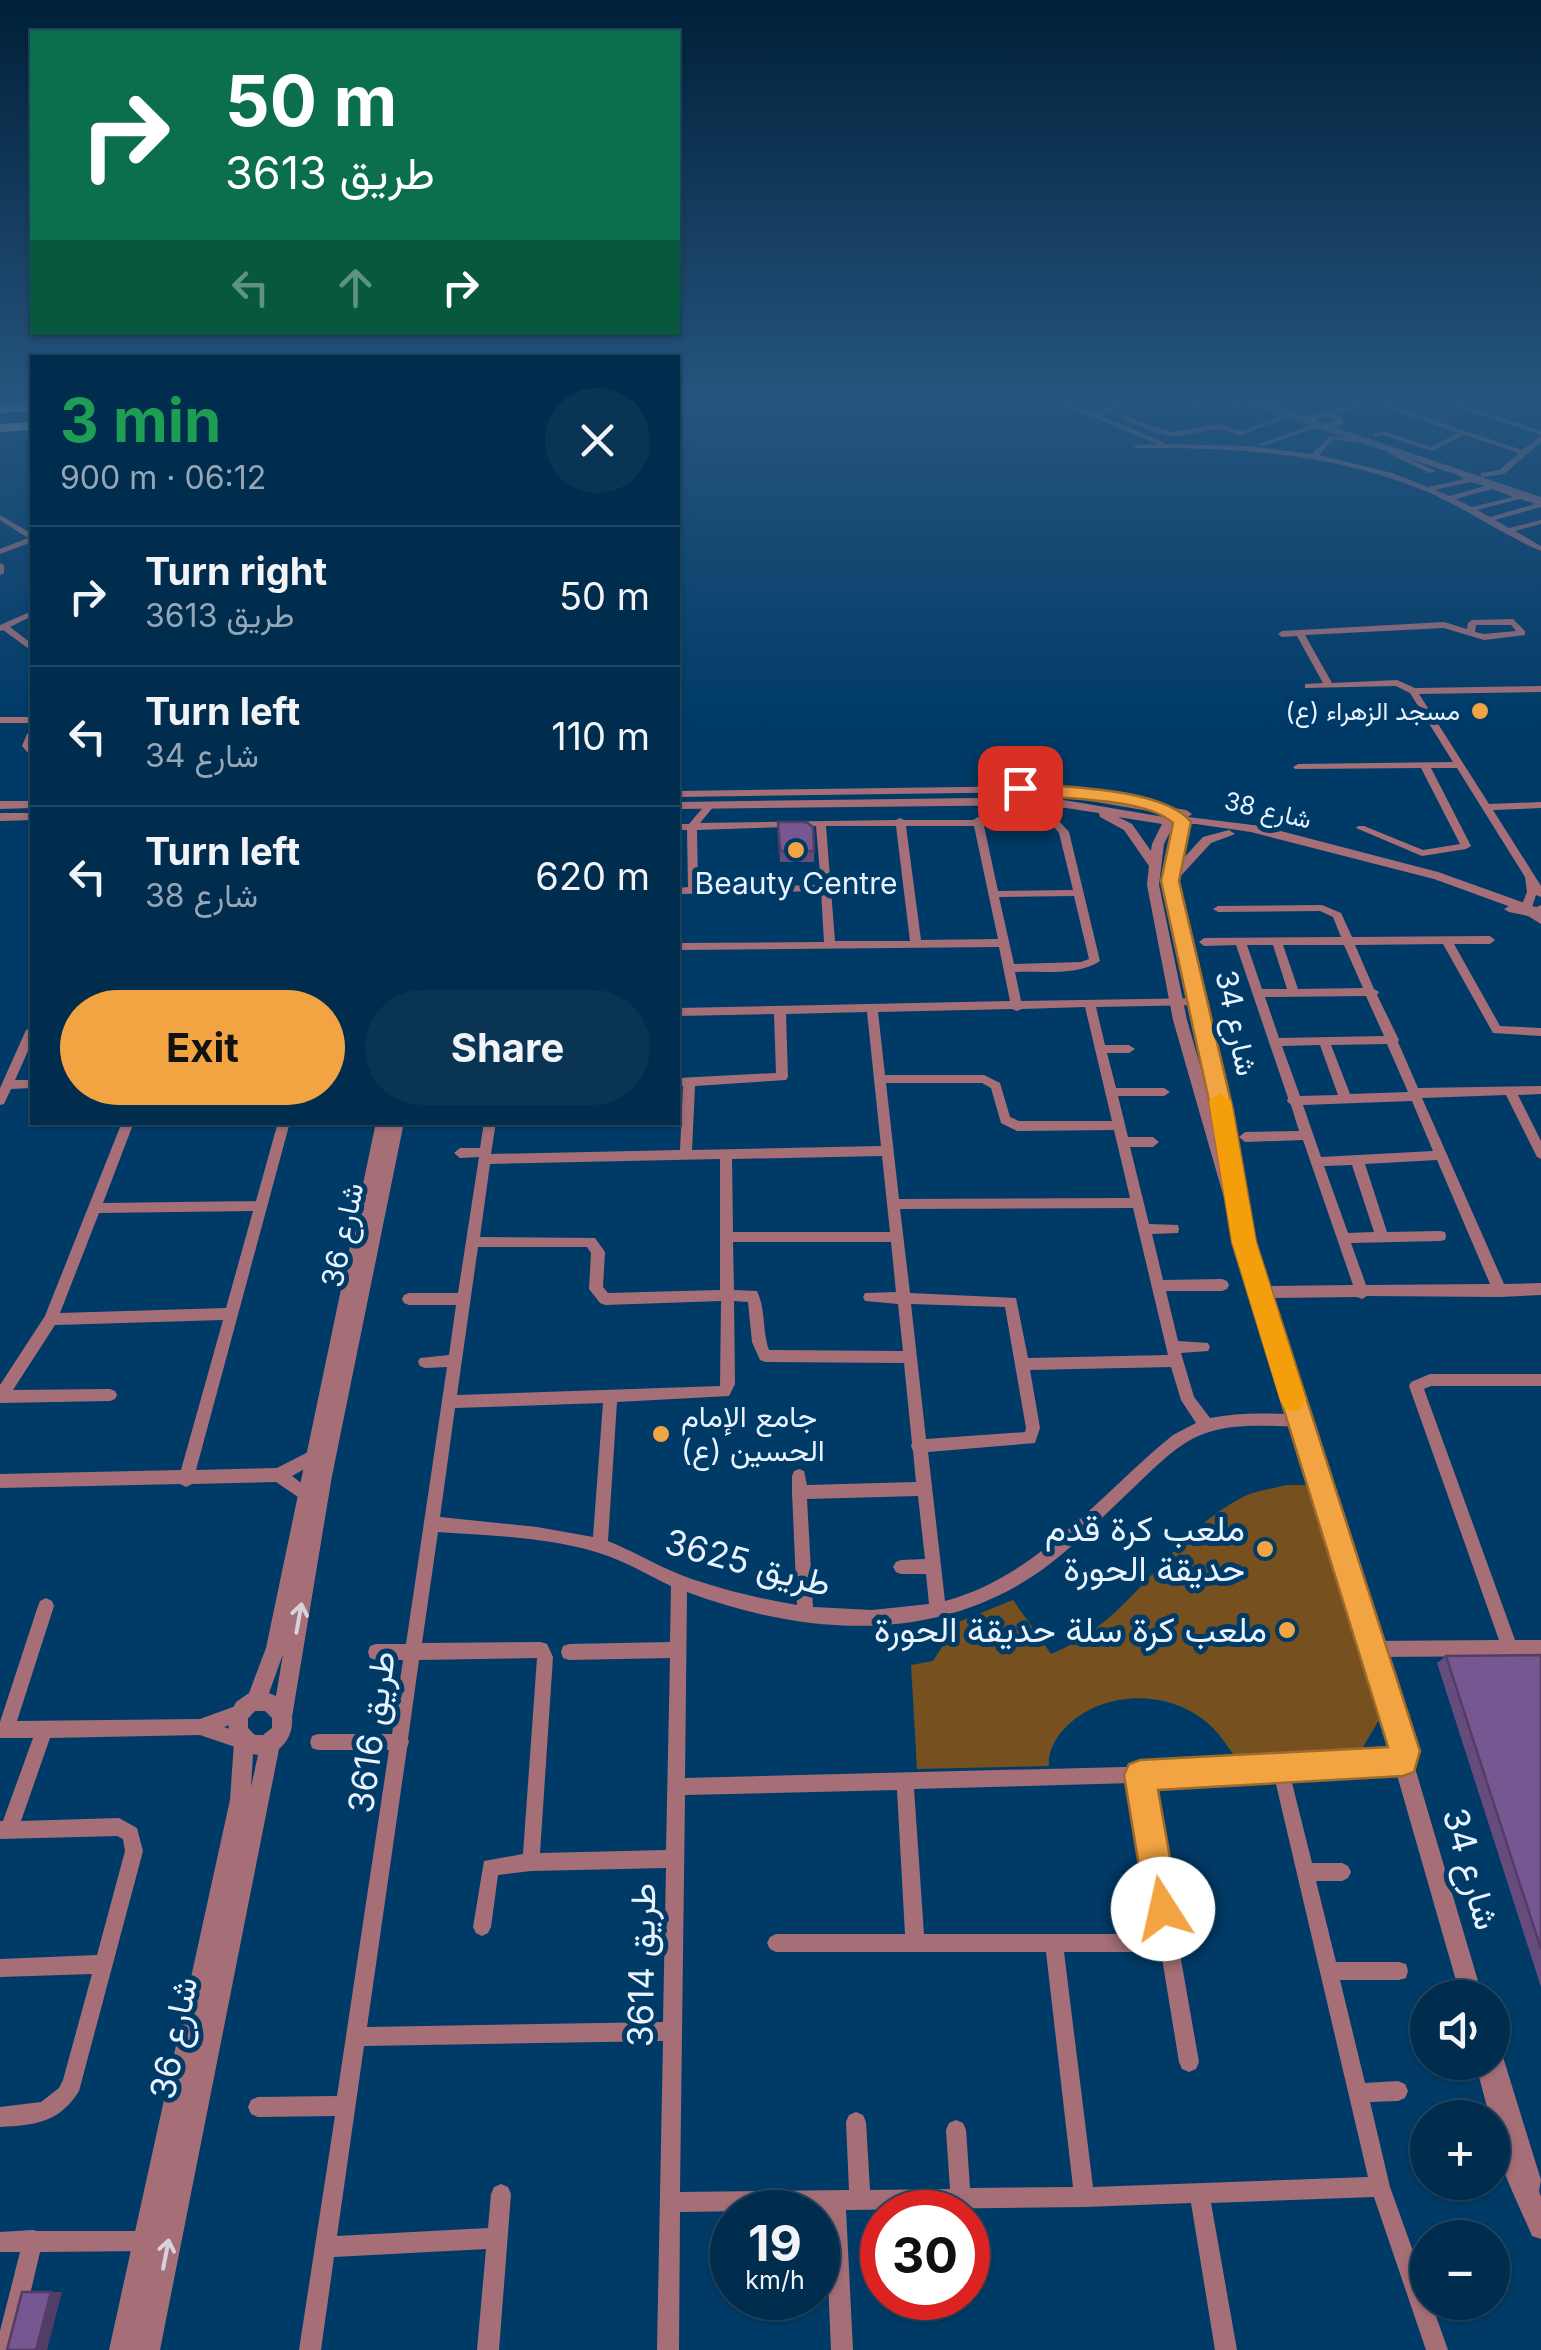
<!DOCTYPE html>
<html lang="en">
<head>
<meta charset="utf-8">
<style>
  body { margin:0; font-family:Inter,Vazirmatn,sans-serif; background:#0a3454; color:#f1f3f6; height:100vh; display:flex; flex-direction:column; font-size:38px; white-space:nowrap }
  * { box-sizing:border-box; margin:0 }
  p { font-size:32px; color:#95a7b6 }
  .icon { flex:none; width:55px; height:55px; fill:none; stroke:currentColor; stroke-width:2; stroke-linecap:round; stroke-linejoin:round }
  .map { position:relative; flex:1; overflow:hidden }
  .side { position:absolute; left:30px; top:355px; width:650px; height:770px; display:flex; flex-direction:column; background:#002c4d; border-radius:0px; box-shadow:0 2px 8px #0004,0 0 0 2px #224865 }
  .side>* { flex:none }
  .banner { position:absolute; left:30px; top:30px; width:650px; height:305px; border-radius:0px; box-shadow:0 2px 8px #0004,0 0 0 2px #224865; background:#0b6e4f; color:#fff; overflow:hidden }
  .buttons { position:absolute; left:1410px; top:1980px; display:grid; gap:20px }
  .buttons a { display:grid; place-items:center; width:100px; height:100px; border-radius:50%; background:#002c4d; box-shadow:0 2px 8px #0004,0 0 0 2px #224865; font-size:50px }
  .speed { position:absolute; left:710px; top:2190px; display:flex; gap:20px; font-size:50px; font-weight:700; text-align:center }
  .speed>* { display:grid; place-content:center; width:130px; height:130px; border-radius:50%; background:#002c4d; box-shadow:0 2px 8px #0004,0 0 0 2px #224865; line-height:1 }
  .speed small { font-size:25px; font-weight:400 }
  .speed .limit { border:15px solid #d22; background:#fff; color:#111 }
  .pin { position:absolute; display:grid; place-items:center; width:85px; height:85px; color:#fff; margin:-42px; border-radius:20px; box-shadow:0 5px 15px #0006 }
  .me { position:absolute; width:110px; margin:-55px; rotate:350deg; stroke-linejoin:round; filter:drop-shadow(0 0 8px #0008) }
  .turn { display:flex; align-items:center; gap:35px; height:210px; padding:0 30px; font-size:45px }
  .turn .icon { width:130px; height:130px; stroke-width:2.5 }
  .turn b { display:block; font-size:70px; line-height:85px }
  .lanes { display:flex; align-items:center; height:95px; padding:0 30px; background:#0003; justify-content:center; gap:50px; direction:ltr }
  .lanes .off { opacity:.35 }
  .round { display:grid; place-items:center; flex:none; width:105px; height:105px; border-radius:52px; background:#0a3454 }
  .overview { display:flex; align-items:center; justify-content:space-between; height:170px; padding:0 30px }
  h1 { font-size:60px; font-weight:700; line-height:75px; color:#1e9e55 }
  .button { display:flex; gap:20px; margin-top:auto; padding:20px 30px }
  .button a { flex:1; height:115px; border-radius:60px; background:#f3a442; color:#111; font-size:40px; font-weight:700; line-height:115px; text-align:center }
  .button a+a { background:#0a3454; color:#f1f3f6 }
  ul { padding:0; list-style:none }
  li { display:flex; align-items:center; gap:30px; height:140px; padding:0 30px; border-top:2px solid #224865 }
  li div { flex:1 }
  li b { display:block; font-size:38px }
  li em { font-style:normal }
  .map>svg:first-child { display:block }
  .green { fill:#77501f }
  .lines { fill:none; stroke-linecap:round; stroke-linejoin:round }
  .minor { fill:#a66f78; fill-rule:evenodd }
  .tertiary { fill:#a66f78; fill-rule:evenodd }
  .motorway { fill:#f8dcdf; fill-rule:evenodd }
  .wall { fill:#664b7d }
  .shaded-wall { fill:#533d66 }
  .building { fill:#775791; stroke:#533d66; stroke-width:2.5 }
  .oneway { stroke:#d8d2dd }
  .route { fill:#f3a442; stroke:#9e6b2b; stroke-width:2.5 }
  .slow { fill:#f59e0b }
  .poi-dot { fill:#f3a442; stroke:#003b67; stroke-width:4 }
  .labels { text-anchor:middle; stroke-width:10; stroke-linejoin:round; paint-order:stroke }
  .far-poi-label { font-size:25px; fill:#e8f3ff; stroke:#003b67; text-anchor:end }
  .far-street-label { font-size:25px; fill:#e8f3ff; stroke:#003b67 }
  .poi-label { font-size:30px; fill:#e8f3ff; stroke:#003b67 }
  .street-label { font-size:30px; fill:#e8f3ff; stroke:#003b67 }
  .near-poi-label { font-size:35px; fill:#e8f3ff; stroke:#003b67; text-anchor:end }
  .near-street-label { font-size:35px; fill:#e8f3ff; stroke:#003b67 }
</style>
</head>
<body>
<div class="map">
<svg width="1541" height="2350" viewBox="0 0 1541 2350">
  <rect width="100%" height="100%" fill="#003b67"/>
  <path class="green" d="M1286 1485H1308L1379 1720 1357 1757 1236 1758C1229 1748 1221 1736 1212 1727 1173 1689 1106 1689 1068 1725 1057 1735 1047 1752 1049 1766L917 1769 911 1665 933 1661 958 1622 1013 1600 1051 1654C1132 1622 1166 1537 1241 1498 1254 1491 1272 1489 1286 1485Z"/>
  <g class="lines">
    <path class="minor" d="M1045 397H1054L1095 414 1133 397H1142L1101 416 1163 442 1164 444 1247 446 1312 454 1330 436 1359 440 1360 441 1357 443 1334 439 1319 455 1392 473 1428 487 1464 479 1459 476 1463 474 1541 501V507L1495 520 1509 528 1541 520V524L1515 531 1541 546V551C1501 534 1466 508 1425 491 1333 453 1236 447 1137 448L1133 446 1135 445 1157 444ZM1470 482 1485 486 1450 496 1435 490ZM1492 489 1513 497 1472 507 1456 499ZM1520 499 1535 504 1490 517 1477 510Z
      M1169 397H1178L1203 408 1198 409Z
      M1231 397H1240L1289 417 1238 436C1214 420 1193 439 1168 436 1153 433 1134 424 1122 418L1127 417 1171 432 1220 424 1241 431 1280 417 1247 404 1223 410V408L1241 402Z
      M1278 397H1288L1309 406 1304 407Z
      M1370 397H1377L1375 400 1522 450 1541 436V442L1504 474 1484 477H1481V473L1499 470 1519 453 1464 435 1432 451 1383 435 1373 437V435L1383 431 1431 447 1458 433 1370 402 1350 411 1319 415 1316 413 1348 407Z
      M1429 397H1439L1541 431V435Z
      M1503 397H1513L1539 407 1534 408Z
      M1308 426 1326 425 1329 427 1309 430 1263 446 1257 445Z
      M1388 451H1392L1436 471 1429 473 1388 453Z
      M0 515 32 534V542L0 554V549L28 538 0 520Z
      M0 563 4 565V573L0 575Z
      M32 611V616L10 627 32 644V651L3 630 0 631V625Z
      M1513 619 1525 631V635L1484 640 1444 628 1305 635 1332 683 1397 680 1415 688 1541 686V692L1419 694 1489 804 1541 802V808L1493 810 1541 886V897L1536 895 1532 907 1533 909 1541 905V924L1528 916 1509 912 1504 909 1509 906 1521 907 1527 892 1525 877 1457 768H1431L1471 846 1466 849 1422 856 1356 828 1358 826H1364L1423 850 1460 844 1421 768 1295 769 1293 767 1298 764 1453 762 1410 693 1396 686 1305 688V684L1323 683 1297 636 1282 637 1278 634 1282 631 1444 622 1467 629 1468 623 1472 620ZM1476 625H1511L1516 631 1484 634 1475 632Z
      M0 717H32V723H0Z
      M32 731V755L29 754 22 746 27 734Z
      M709 803 714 806 700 823 896 820 900 818 904 820H973L978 817 983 820 1059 821 1069 832 1100 961C1078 976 1042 971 1015 972L1021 1001 1203 998 1205 1001 1203 1004 1199 1005 1096 1007 1105 1045H1129L1135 1049 1129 1053H1107L1116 1088H1164L1170 1092 1164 1096H1118L1128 1137H1153L1159 1142 1153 1147H1130L1149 1224 1178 1225 1179 1229 1178 1233 1152 1234 1163 1280 1222 1279 1227 1281 1229 1285 1227 1289 1222 1291H1166L1178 1341 1208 1343 1210 1347 1208 1351 1181 1353 1194 1397 1210 1418C1240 1412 1270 1413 1300 1415L1305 1416 1307 1421 1305 1426 1300 1427C1270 1426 1238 1423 1209 1432 1178 1441 1153 1470 1130 1491 1104 1516 1079 1541 1051 1563 944 1646 808 1637 687 1592L685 1778 1281 1763 1403 1753 1409 1755 1411 1761 1409 1767 1403 1769 1291 1779 1312 1863H1342L1348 1866 1351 1872 1348 1878 1342 1881H1316L1336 1962H1399L1406 1964 1408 1971 1406 1978 1399 1980H1340L1365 2083 1398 2081 1405 2084 1408 2091 1405 2098 1398 2101 1370 2102 1390 2187 1428 2293V2302H1431L1448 2350H1426L1374 2197 1211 2203 1237 2350H1215L1191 2203 1084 2207 846 2210 853 2350H831L825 2210 680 2212 679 2350H657L663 2041 364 2046 337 2236 488 2228 491 2194 494 2187 501 2184 508 2187 511 2194 499 2350H477L486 2249 334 2257 321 2350H299L335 2116 258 2117 251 2114 248 2107 251 2100 258 2097 337 2096 389 1750H318L312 1748 310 1742 312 1736 318 1734H392L403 1660H376L370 1658 368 1652 370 1646 376 1644H406L447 1367 425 1368 420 1366 418 1362 420 1358 449 1355 456 1305H409L404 1303 402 1299 404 1295 409 1293H458L479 1157 460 1158 454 1153 460 1148H480L484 1122H496L491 1154 680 1150 683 1086H678V1078L776 1073 774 1014 678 1016V1008L1010 1001 999 947 678 950V943L824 942 821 891 678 894V888L688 887 687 830H678V824H689L706 804ZM816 826 821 885 698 887 697 830ZM826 826H896L910 941H835ZM906 826H974L998 939 921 940ZM984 826H1053L1059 833 1073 890 998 891ZM1074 896 1089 959 1081 962 1014 964 999 897ZM1085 1007 1112 1121H1019L1010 1117 1000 1083 984 1075H885L878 1012 1012 1009 1017 1011 1022 1009ZM867 1012 881 1146 692 1150 695 1086 786 1080 788 1077 786 1014ZM886 1083H982L991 1088 1001 1123 1017 1131 1114 1130 1130 1198 899 1199ZM882 1156 890 1232H733L732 1159ZM720 1159V1290L608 1293 603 1287 605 1252 595 1238 480 1237 490 1164ZM1133 1208 1168 1355 1028 1358 1016 1298 910 1293 900 1209ZM733 1242H891L896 1292 865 1293 863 1297 865 1301 898 1304 903 1351 769 1350C762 1331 766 1310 757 1291L734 1290ZM478 1247H587L591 1253 589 1289 600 1303 605 1305 721 1301 720 1386 457 1395ZM734 1301 748 1302 752 1342 760 1360 765 1362 904 1363 912 1443 911 1446 913 1451 916 1482 807 1485 804 1471 799 1469 794 1471 792 1476V1492L797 1605C757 1598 718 1589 681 1575 656 1565 633 1551 608 1541L617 1402 729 1396 735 1384ZM911 1304 1005 1307 1026 1428 1025 1432 926 1439ZM1171 1367 1181 1400 1196 1423 1173 1435 1155 1450C1090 1507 1031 1578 945 1601L928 1452 1035 1443 1040 1428 1030 1370ZM603 1403 593 1537 537 1527 440 1517 455 1408ZM918 1496 925 1559 901 1560 896 1562 893 1567 896 1572 901 1574H926L929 1604 872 1610 813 1607 807 1499ZM438 1532C494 1536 554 1537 608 1556 630 1564 650 1576 671 1586L670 1642 569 1644 563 1646 561 1652 563 1658 569 1660 670 1658 666 1850 540 1853 553 1657 547 1644 541 1642 422 1643ZM537 1658 523 1854 484 1861 473 1927 476 1933 482 1936 488 1933 491 1927 498 1875 531 1871 666 1868 663 2022 367 2027 407 1748 409 1742 408 1739 419 1660ZM1275 1780 1368 2177 1093 2187 1064 1952H1161L1179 2062 1182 2069 1189 2072 1196 2069 1199 2062 1150 1783ZM1133 1783 1158 1934H924L914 1789ZM897 1790 905 1934H776L770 1937 767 1943 770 1949 776 1952H1046L1073 2187 970 2188 966 2130 963 2123 956 2120 949 2123 946 2130 950 2189 870 2190 866 2122 863 2115 856 2112 849 2115 846 2122 849 2190 680 2192 685 1795Z
      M1322 905 1341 913 1352 937 1490 936 1495 940 1490 944H1454L1500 1026 1541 1028V1036L1493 1033 1443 944 1355 945 1374 989 1379 992 1377 995 1399 1040 1398 1042 1418 1088 1541 1086V1094L1518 1095 1541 1141V1159L1537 1157 1506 1095 1422 1098 1504 1284 1541 1283V1295L1500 1297 1367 1296 1362 1299 1357 1297 1259 1298 1254 1296 1252 1292 1254 1288 1259 1286 1353 1285 1303 1140 1245 1142 1239 1137 1245 1132 1299 1131 1291 1105 1287 1101 1288 1098 1236 945 1204 946 1199 942 1204 938 1341 937 1333 917 1320 911 1218 912 1213 909 1218 906ZM1247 945H1273L1287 989H1262ZM1283 945H1344L1363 988 1298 989ZM1366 996 1384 1036 1279 1038 1265 997ZM1387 1044 1408 1092 1350 1094 1331 1045ZM1320 1045 1338 1095 1300 1096 1282 1046ZM1412 1101 1433 1151 1321 1157 1303 1105ZM1437 1160 1490 1284 1366 1285 1351 1243 1440 1241 1445 1240 1446 1236 1445 1232 1440 1231 1387 1232 1365 1164ZM1352 1165 1374 1232 1348 1233 1324 1166Z
      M32 1026V1042L15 1080H32V1088L11 1089 4 1104 0 1105V1088L26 1030Z
      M122 1122H134L103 1203 256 1201 278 1122H290L196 1470 277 1468 312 1450 317 1452 319 1457 317 1462 292 1476 309 1489 311 1494 309 1499 304 1501 276 1482 192 1484 186 1487 180 1484 0 1488V1474L181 1470 223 1320 55 1325 13 1390 110 1389 115 1391 117 1395 115 1399 110 1401 0 1403V1385L45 1316ZM253 1211 226 1308 60 1313 99 1213Z
      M1430 1374H1541V1386H1431L1424 1389 1515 1640H1541V1656L1370 1657 1364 1655 1362 1649 1364 1643 1370 1641 1499 1640 1409 1386 1411 1382Z
      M46 1598 52 1601 54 1606 17 1721 200 1719 244 1703 250 1705 252 1711 250 1717 224 1727 250 1736 252 1742 250 1748 244 1750 200 1735 50 1738 21 1821 119 1818 137 1828 143 1851 79 2091C59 2123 35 2125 0 2127V2107L41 2102 59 2088 63 2080 92 1974 0 1977V1959L97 1955 125 1851 123 1839 117 1836 0 1839V1821H3L33 1738H0V1722L38 1606 40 1601Z
      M33 2230 37 2231H146L153 2234 156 2241 153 2248 146 2251 40 2252 17 2350H0V2331L20 2252H0V2232Z"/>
    <path class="tertiary" d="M1244 397H1255L1305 417 1324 412 1341 416 1344 424 1334 427 1541 497V503L1317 428ZM1324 417 1334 420 1335 422 1321 423 1315 420Z
      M1038 786 1186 810 1192 814 1188 817 1261 826 1438 872 1541 909V918L1434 879 1251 832 1196 824H1188L1180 862 1203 837 1229 830 1235 834 1211 843 1176 881 1239 1170 1233 1176 1267 1292 1413 1746V1761L1483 1998H1461L1393 1761V1746L1251 1292 1173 1020 1147 885 1149 866 1124 830 1100 817 1099 813 1046 805 678 809V802L1046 797 1170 818 1184 817 1038 792 678 797V791ZM1118 817 1162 824 1152 844 1151 851 1132 824ZM1173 826H1177L1164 881 1208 1093 1187 1020 1159 885 1164 844Z
      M0 801H32V808L0 809Z
      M0 813H32V820L0 821Z
      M376 1122H404L332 1476 292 1717C293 1729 289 1741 279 1749L160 2350H109L230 1800 234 1742 229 1730 228 1719 236 1702 249 1693 266 1648ZM283 1654 276 1696 269 1693ZM255 1711H265L272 1718V1728L263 1735H255L248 1728V1718ZM253 1754 258 1755 251 1787Z
      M1492 2046 1500 2049 1503 2057 1541 2180 1539 2191 1541 2197V2239L1532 2236C1518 2202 1492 2154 1492 2118H1490L1475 2062H1492Z"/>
    <path class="motorway" d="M32 403V411L0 413V405Z
      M32 422V430L0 432V424Z"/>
  </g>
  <path class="wall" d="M778 822 814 851V862H780Z
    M1541 1655V1987L1437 1663 1446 1656Z"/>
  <path class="shaded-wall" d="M51 2292H62L47 2350H36Z"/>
  <path class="building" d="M778 822H806L813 827 814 851H780Z
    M1541 1655V1949L1446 1656Z
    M22 2292H51L36 2350H7Z"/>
  <defs><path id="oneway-shaft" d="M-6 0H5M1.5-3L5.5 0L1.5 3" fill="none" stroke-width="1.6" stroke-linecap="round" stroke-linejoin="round" transform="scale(2.5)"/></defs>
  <g class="oneway">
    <use href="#oneway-shaft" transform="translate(299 1618) rotate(-80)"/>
    <use href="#oneway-shaft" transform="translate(166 2254) rotate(-79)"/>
  </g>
  <linearGradient id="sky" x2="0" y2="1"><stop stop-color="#002039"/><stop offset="0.55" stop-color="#26557f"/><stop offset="1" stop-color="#26557f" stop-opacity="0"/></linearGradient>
  <rect width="1541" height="726" fill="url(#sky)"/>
  <path class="route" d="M1020 783C1063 787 1164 788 1191 822L1179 881 1233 1110 1256 1242 1420 1751 1414 1772 1403 1776 1158 1790 1179 1909 1174 1921 1163 1925 1151 1921 1146 1909 1124 1775 1129 1764 1140 1760 1388 1747 1232 1242 1211 1110 1161 881 1173 823C1142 795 1055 801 1013 792L1011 788Z"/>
  <path class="slow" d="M1220 1093 1231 1101 1256 1242 1306 1400 1302 1408 1293 1412 1284 1408 1280 1400 1232 1242 1209 1101Z"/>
  <g class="poi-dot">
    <circle cx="1480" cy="711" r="10"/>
    <circle cx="796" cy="850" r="10"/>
    <circle cx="661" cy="1434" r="10"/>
    <circle cx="1265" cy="1549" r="10"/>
    <circle cx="1287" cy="1630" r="10"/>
  </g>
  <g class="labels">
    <g class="far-poi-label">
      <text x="1460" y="720">مسجد الزهراء (ع)</text>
    </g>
    <g class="far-street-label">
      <text transform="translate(1268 810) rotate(13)" y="9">شارع 38</text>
    </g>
    <g class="poi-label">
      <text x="796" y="894">Beauty Centre</text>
      <text x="681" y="1427" text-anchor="start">جامع الإمام<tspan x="681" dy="34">الحسين (ع)</tspan></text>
    </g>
    <g class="street-label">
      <text transform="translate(1236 1023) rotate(78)" y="10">شارع 34</text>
      <text transform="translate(343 1235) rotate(-78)" y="10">شارع 36</text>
    </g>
    <g class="near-poi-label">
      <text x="1245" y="1541">ملعب كرة قدم<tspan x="1245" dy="40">حديقة الحورة</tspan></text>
      <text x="1267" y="1642">ملعب كرة سلة حديقة الحورة</text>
    </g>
    <g class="near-street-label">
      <text transform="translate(748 1563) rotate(15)" y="12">طريق 3625</text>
      <text transform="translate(372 1732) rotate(-82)" y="12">طريق 3616</text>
      <text transform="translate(1471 1869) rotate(74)" y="12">شارع 34</text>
      <text transform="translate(642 1965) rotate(-89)" y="12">طريق 3614</text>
      <text transform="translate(174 2038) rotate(-79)" y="12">شارع 36</text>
    </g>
  </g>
</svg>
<div class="buttons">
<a><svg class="icon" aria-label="sound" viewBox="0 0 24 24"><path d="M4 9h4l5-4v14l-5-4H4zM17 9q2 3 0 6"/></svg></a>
<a>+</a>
<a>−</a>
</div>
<div class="speed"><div>19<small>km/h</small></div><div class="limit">30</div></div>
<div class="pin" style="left:1020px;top:788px;background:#d93025"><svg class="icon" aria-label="arrive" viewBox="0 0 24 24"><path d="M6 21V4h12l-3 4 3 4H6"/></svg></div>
<svg class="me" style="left:1163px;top:1909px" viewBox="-20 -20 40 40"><circle r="19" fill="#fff"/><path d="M0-13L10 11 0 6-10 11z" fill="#f3a442"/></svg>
<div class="banner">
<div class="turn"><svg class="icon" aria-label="right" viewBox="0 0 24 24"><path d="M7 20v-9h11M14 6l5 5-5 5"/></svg><div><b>50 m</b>طريق 3613</div></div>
<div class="lanes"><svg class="icon off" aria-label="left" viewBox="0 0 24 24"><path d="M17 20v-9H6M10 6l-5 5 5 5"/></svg><svg class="icon off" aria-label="ahead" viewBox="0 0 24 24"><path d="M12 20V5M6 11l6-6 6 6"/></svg><svg class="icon" aria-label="right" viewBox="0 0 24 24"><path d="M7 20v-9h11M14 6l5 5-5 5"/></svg></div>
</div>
<section class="side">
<div class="overview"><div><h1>3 min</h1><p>900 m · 06:12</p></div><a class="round"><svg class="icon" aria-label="close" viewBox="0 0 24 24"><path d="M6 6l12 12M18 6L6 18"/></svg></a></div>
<ul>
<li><svg class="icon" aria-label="right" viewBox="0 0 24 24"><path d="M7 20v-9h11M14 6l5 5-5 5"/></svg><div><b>Turn right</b><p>طريق 3613</p></div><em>50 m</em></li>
<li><svg class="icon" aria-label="left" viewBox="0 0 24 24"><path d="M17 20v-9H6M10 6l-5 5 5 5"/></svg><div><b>Turn left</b><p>شارع 34</p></div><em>110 m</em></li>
<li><svg class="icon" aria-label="left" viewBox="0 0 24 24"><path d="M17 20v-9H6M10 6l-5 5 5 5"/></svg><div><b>Turn left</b><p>شارع 38</p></div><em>620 m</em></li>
</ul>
<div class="button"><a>Exit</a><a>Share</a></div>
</section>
</div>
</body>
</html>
